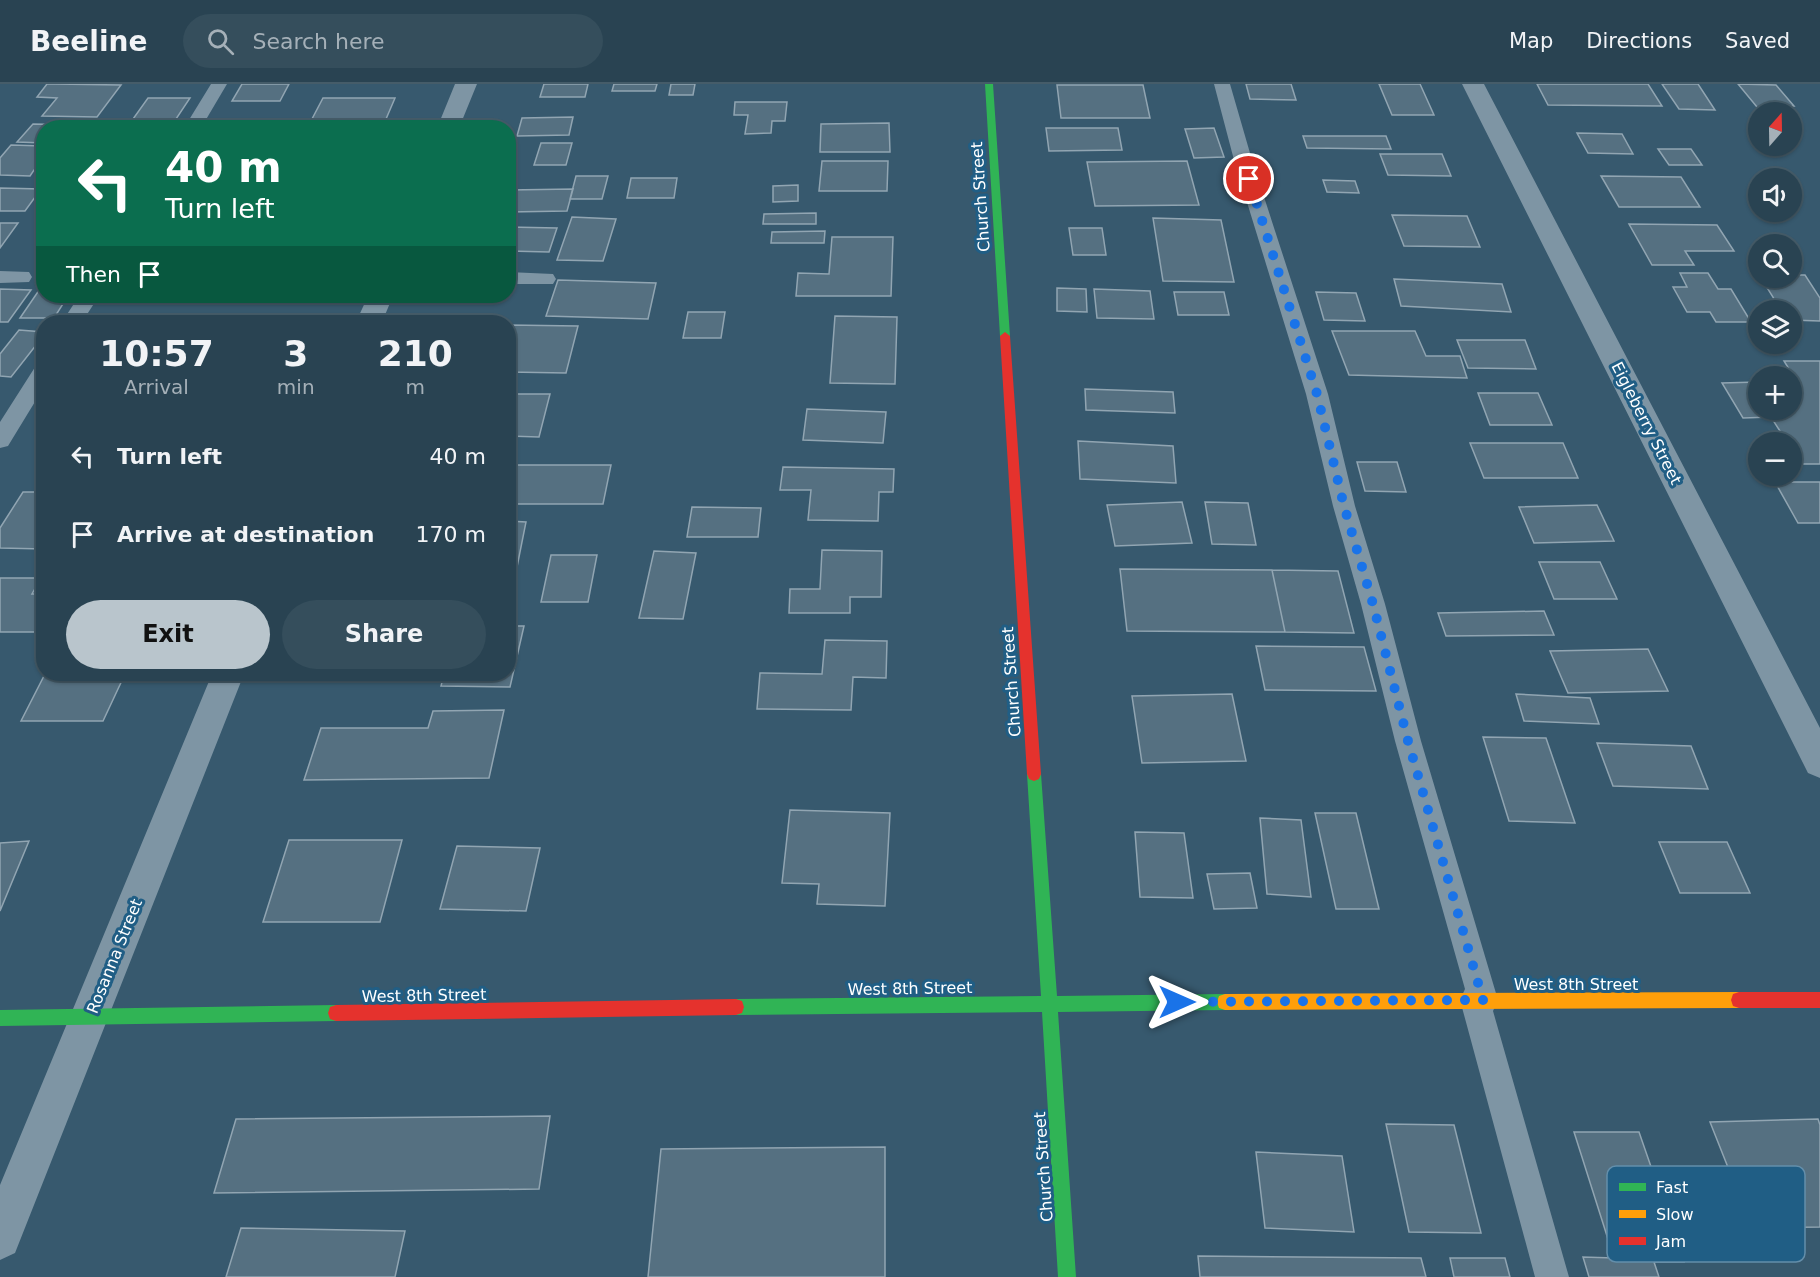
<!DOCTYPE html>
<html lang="en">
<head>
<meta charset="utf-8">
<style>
  body { margin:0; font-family:"DejaVu Sans",sans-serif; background:#354e5c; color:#f1f3f6; height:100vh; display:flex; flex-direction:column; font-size:22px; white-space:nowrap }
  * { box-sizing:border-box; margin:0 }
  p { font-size:20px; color:#a5b0b8 }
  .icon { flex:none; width:33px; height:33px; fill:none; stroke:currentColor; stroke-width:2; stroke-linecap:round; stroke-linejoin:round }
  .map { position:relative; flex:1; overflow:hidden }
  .sheet { position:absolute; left:36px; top:231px; width:480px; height:366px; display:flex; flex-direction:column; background:#294352; border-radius:24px; box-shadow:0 2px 4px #0004,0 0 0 2px #455c69 }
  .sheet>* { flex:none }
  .hud { position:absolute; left:36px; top:36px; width:480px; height:183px; border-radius:24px; box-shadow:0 2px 4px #0004,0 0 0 2px #455c69; background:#0b6e4f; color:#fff; overflow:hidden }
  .needle { width:39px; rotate:20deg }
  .controls { position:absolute; left:1748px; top:18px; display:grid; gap:12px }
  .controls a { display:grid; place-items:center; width:54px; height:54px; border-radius:50%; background:#294352; box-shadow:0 2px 4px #0004,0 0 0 2px #455c69; font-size:30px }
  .pin { position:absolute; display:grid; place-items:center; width:51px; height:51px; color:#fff; margin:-26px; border:3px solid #fff; border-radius:50%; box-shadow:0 2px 6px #0007 }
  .me { position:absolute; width:66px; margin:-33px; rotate:90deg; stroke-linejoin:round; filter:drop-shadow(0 0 4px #0008) }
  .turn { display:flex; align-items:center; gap:21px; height:126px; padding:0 30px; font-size:27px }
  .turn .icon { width:78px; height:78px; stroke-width:2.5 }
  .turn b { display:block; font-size:42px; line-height:51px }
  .then { display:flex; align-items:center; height:57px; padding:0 30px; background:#0003; gap:12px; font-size:22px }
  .eta { display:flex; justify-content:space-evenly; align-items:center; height:102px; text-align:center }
  .eta b { font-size:36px; font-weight:700; line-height:42px }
  .primary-button { display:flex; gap:12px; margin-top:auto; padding:12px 30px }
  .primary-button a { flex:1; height:69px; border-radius:36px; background:#b9c5cc; color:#111; font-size:24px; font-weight:700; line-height:69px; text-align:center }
  .primary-button a+a { background:#354e5c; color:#f1f3f6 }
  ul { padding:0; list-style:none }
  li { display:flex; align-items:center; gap:18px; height:78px; padding:0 30px }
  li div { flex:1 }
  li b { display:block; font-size:22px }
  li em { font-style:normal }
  header { display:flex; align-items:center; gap:36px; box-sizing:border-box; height:84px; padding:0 30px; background:#294352; border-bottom:2px solid #455c69 }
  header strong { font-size:28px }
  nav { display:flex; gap:33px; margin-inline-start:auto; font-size:21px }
  .search { width:420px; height:54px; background:#354e5c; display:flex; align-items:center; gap:15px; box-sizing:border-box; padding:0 21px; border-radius:33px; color:#a5b0b8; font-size:22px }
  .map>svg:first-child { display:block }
  .building { fill:#557081; stroke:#91a5b2; stroke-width:1.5 }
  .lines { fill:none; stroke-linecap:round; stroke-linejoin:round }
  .lane { fill:#7e95a4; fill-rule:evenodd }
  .street { fill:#7e95a4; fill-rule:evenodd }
  .fast { fill:#30b455; fill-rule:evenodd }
  .slow { fill:#ff9f0a; fill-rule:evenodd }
  .jam { fill:#e5322d; fill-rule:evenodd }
  .route { stroke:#1a73e8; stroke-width:10; stroke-dasharray:0 18 }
  .labels { text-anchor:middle; stroke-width:6; stroke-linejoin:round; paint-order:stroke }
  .street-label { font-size:16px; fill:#fff; stroke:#205e85 }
  .key { fill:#205e85; stroke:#638eaa; stroke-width:1.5 }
  .key-label { font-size:16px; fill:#fff }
</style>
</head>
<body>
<header>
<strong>Beeline</strong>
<div class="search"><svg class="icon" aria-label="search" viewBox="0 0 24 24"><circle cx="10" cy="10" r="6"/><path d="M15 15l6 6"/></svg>Search here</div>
<nav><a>Map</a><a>Directions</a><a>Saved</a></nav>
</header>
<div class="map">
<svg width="1820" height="1193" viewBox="0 0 1820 1193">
  <rect width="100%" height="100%" fill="#37596e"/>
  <path class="building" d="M47 0H55L121 1 97 33 42 32 57 14 37 13Z
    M242 0H289L280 17H232Z
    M544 0H588L585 13H540Z
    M614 0H657L655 7H612Z
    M671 0H695L693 11H669Z
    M1246 0H1291L1296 16 1250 15Z
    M1379 0H1420L1434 31H1392Z
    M1537 0H1648L1662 22 1548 21Z
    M1662 0H1698L1715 26 1679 25Z
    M1738 0 1776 1 1794 22 1757 23Z
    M1057 1H1143L1150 34H1061Z
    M148 14H190L176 35H133Z
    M323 14H395L386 35H312Z
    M735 18H787L785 37H772L771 49 745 50 748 31H734Z
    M573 33 569 51 517 52 522 34Z
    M889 39 890 68H820L821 40Z
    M33 40 79 41 76 44H44V59L17 58Z
    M1046 44H1118L1122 66 1049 67Z
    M1214 44 1224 73 1194 74 1185 45Z
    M1577 49 1622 50 1633 70 1588 69Z
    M1303 52H1386L1391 65 1307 64Z
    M541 59H572L566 81H534Z
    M11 61 44 62V87L34 86 30 92 0 91V74Z
    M1658 65H1691L1702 81H1669Z
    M1380 70H1442L1451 92 1388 91Z
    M822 77H888L887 107H819Z
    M1187 77 1199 121 1095 122 1087 78Z
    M576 92H608L602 115H570Z
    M1601 92 1681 93 1700 123H1619Z
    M631 94H677L674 114H627Z
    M1323 96 1355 97 1359 109 1327 108Z
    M798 101V117L773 118V102Z
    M0 104 41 105 25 127H0Z
    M573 105 567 127 508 128 509 106Z
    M816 129V140H763L764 130Z
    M1392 131 1467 132 1480 163 1404 162Z
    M572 133 616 135 603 177 557 176Z
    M1153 134 1221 136 1234 198 1163 197Z
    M0 139H18L0 164Z
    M1629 140 1717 141 1734 167H1685L1694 181H1652Z
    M508 143 557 144 549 168 508 167Z
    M1069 144H1102L1106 171H1073Z
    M825 147 824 159H771L772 148Z
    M832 153H893L891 212H796L798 189 829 190Z
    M1680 189H1708L1718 205H1731L1751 238H1716L1710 228H1687L1673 203H1687Z
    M1791 191H1805L1820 214V237L1791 236V226H1781L1761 194H1791Z
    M1394 195 1502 200 1511 228 1401 222Z
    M558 196 656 199 648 235 546 232Z
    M44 199V212H68L54 234H20Z
    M1057 204 1086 205 1087 228 1057 227Z
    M0 205 31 206 8 238H0Z
    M1094 205 1150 207 1154 235 1097 234Z
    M1174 208H1224L1229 231H1178Z
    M1316 208 1356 209 1365 237 1324 236Z
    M688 228H725L721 254H683Z
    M835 232 897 233 895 300 830 299Z
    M508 241 578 242 566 289 508 288Z
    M19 246 44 248V251L11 293 0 292V270Z
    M1332 247H1415L1426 272H1460L1467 294 1349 291Z
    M1457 256H1525L1536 285 1468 284Z
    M1784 277H1820V380H1800L1791 365V358H1787L1771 333 1743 334 1722 299 1758 298V326H1791V298H1797Z
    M1085 305 1173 308 1175 329 1086 326Z
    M1478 309H1538L1552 341H1490Z
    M508 310H550L539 353 508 352Z
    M807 325 886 328 883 359 803 356Z
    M1078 357 1173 362 1176 399 1080 395Z
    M1470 359H1563L1578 394H1484Z
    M1357 378H1397L1406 408 1365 407Z
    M508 381H611L603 420H508Z
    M783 383 894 385 893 408H879L878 437 808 436 811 406H780Z
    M1775 398H1820V439H1798Z
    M23 408H44V465L0 464V444Z
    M1182 418 1192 459 1115 462 1107 421Z
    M1205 418 1248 419 1256 461 1212 460Z
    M1597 421 1614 457 1534 459 1519 423Z
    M692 423 761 424 758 453H687Z
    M508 437 526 438 515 493 508 494Z
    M822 466 882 467 881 513H850V529H789L790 505H820Z
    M654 467 696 469 683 535 639 534Z
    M551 471H597L588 518H541Z
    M1539 478H1600L1617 515H1554Z
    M1120 485 1272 486 1285 548 1127 547Z
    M1272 486 1338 487 1354 549 1285 548Z
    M0 494H41L32 510H44V548H0Z
    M1544 527 1554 551 1446 552 1438 529Z
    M508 542H524L510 603 441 602 444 590H508Z
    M825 556 887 557 886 594 853 593 851 626 757 625 760 589 822 590Z
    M1256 562 1364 563 1376 607 1265 606Z
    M1648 565 1668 607 1568 609 1550 567Z
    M45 590H125L103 637H21Z
    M1232 610 1246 677 1142 679 1132 612Z
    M1516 610 1590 614 1599 640 1524 637Z
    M504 626 489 694 304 696 321 644H428L433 627Z
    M1483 653 1546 654 1575 739 1509 737Z
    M1597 659 1691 662 1708 705 1613 702Z
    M790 726 890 729 885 822 817 820 819 800 782 799Z
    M1315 729H1356L1379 825H1336Z
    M1260 734 1301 736 1311 813 1267 810Z
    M1135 748 1184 749 1193 814 1140 813Z
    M289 756H402L380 838H263Z
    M29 757 0 827V759Z
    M1659 758H1727L1750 809H1680Z
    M457 762 540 764 526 827 440 825Z
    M1250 789 1257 824 1214 825 1207 790Z
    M550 1032 539 1105 214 1109 236 1035Z
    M1818 1035 1820 1041V1143L1752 1144 1710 1038Z
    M1386 1040 1454 1041 1481 1149 1409 1148Z
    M1574 1048H1639L1684 1178H1654L1659 1193H1589L1583 1173 1614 1174Z
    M885 1063V1193H648L661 1065Z
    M1256 1068 1342 1072 1354 1148 1265 1144Z
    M241 1144 405 1147 395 1193H226Z
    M1198 1172 1421 1174 1426 1193H1200Z
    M1450 1174H1505L1510 1193H1454Z"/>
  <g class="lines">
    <path class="lane" d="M211 0H227L201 44H184Z
      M1214 0H1230L1252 76 1328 310 1355 422 1385 520 1421 657 1498 916 1493 927 1569 1193H1535L1460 916 1465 905 1395 657 1361 520 1333 422 1306 310 1234 76Z
      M0 187 29 188 32 193 29 198 0 199Z
      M508 188 553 190 556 195 553 200H508Z
      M79 212H99L82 238H62Z
      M44 278V303L8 362 0 364V338L37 280Z"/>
    <path class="street" d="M455 0H477L459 44H437Z
      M1462 0H1484L1820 644V694L1808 689Z
      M368 212H393L382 238H356Z
      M212 590H244L15 1169 0 1176V1101Z"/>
    <path class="fast" d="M985 0H993L1010 252 1005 256 1000 252Z
      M1034 683 1039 685 1041 690 1057 912 1225 910 1231 912 1233 918 1231 924 1225 926 1058 928 1076 1193H1058L1042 928 736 931 730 929 728 923 730 917 736 915 1041 912 1027 690 1029 685Z
      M336 921 342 923 344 929 342 935 336 937 0 942V926Z"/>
    <path class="slow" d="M1739 908 1745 910 1747 916 1745 922 1739 924 1225 926 1219 924 1217 918 1219 912 1225 910Z"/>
    <path class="jam" d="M1005 248 1010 252 1041 690 1039 695 1034 697 1029 695 1027 690 1000 252Z
      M1739 908H1820V924H1739L1733 922 1731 916 1733 910Z
      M736 915 742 917 744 923 742 929 736 931 336 937 330 935 328 929 330 923 336 921Z"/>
  </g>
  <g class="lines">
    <path class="route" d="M1177 918 1483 916 1408 657 1373 520 1344 422 1317 310 1249 95"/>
  </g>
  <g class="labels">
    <g class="street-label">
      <text transform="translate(980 113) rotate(-94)" y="6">Church Street</text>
      <text transform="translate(1647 339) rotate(63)" y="6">Eigleberry Street</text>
      <text transform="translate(1011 598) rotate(-94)" y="6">Church Street</text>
      <text transform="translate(114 872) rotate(-68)" y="6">Rosanna Street</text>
      <text x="1576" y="906">West 8th Street</text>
      <text transform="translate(910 904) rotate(-1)" y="6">West 8th Street</text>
      <text transform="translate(424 911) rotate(-1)" y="6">West 8th Street</text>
      <text transform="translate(1043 1083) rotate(-94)" y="6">Church Street</text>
    </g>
  </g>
  <rect x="1607" y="1082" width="198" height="96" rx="9" class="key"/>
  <rect x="1619" y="1099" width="27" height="8" fill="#30b455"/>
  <rect x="1619" y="1126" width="27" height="8" fill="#ff9f0a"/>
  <rect x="1619" y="1153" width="27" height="8" fill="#e5322d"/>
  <g class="key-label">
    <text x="1656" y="1109">Fast</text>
    <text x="1656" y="1136">Slow</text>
    <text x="1656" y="1163">Jam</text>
  </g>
</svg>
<div class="controls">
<a><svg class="needle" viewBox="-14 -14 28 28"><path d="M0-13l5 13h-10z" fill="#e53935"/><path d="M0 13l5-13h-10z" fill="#a5b0b8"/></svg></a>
<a><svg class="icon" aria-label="sound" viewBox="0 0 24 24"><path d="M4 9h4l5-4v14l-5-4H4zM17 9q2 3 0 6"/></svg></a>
<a><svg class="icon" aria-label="search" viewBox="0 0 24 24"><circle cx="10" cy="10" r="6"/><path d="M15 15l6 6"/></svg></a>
<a><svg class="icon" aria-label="layers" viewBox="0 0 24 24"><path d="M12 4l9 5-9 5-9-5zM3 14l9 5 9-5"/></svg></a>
<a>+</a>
<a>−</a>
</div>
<div class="pin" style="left:1249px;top:95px;background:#d93025"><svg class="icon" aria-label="arrive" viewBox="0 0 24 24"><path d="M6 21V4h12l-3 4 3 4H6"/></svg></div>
<svg class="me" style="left:1177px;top:918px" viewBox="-20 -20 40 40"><path d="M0-17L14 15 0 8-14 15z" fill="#1a73e8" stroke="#fff" stroke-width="4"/></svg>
<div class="hud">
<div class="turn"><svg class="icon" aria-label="left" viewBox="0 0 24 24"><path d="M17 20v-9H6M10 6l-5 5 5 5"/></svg><div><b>40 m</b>Turn left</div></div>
<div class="then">Then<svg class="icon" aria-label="arrive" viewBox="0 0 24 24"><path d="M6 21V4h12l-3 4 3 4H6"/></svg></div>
</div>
<section class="sheet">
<div class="eta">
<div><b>10:57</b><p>Arrival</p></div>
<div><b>3</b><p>min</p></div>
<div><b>210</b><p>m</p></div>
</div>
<ul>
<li><svg class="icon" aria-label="left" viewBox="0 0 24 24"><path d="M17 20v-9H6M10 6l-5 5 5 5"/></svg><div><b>Turn left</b></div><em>40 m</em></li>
<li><svg class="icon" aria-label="arrive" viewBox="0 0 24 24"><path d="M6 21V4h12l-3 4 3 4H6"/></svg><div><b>Arrive at destination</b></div><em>170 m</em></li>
</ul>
<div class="primary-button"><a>Exit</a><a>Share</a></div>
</section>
</div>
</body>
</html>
